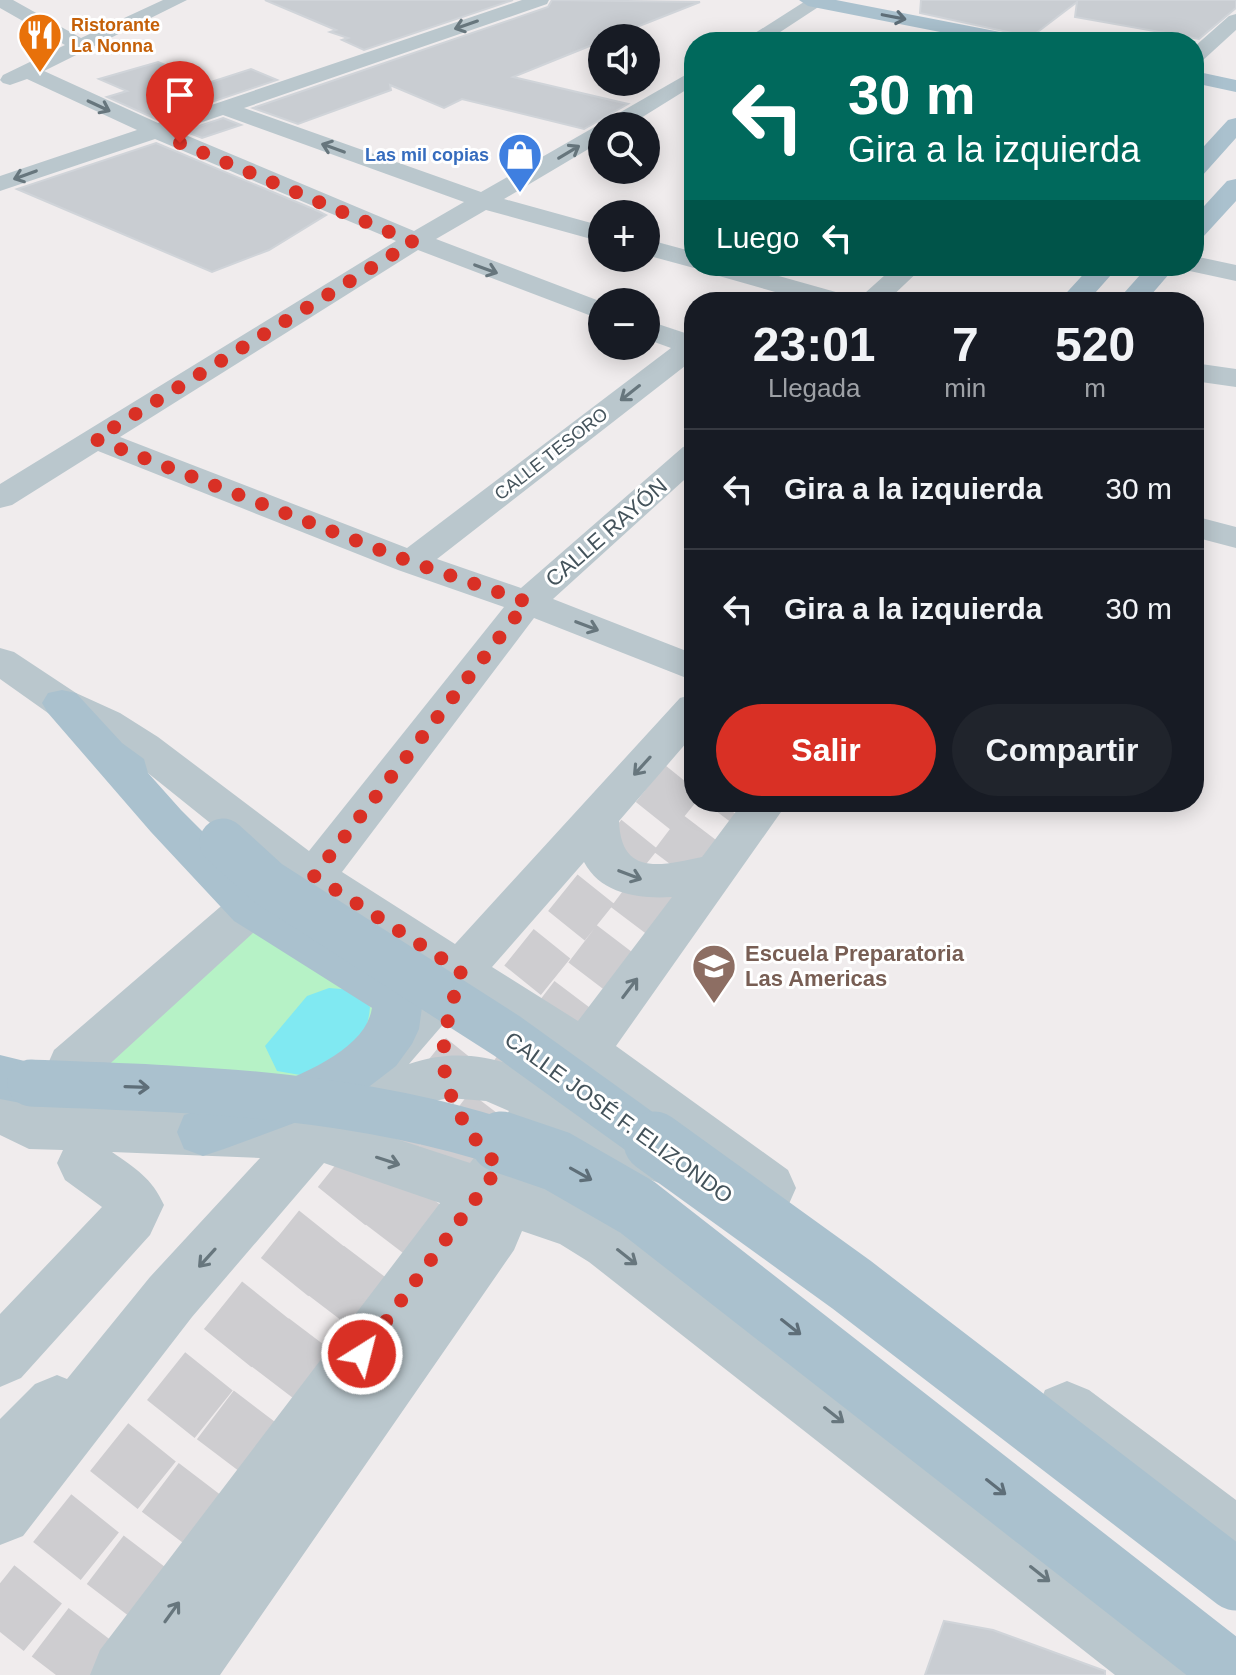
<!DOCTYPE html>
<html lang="es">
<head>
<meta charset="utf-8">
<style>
  body { margin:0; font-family:Arial,sans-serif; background:#20242c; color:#f1f3f6; height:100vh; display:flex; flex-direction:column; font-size:30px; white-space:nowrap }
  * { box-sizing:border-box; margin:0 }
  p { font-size:26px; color:#9ea1a6 }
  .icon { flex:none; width:44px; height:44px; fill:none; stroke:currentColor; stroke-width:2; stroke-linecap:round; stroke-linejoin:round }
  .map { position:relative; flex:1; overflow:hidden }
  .drawer { position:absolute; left:684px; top:292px; width:520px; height:520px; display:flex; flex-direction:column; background:#171b24; border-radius:32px; box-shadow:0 4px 20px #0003 }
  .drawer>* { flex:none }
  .top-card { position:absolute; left:684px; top:32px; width:520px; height:244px; border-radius:32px; box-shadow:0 4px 20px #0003; background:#00695c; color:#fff; overflow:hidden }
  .fabs { position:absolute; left:588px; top:24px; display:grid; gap:16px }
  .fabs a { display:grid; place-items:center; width:72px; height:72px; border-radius:50%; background:#171b24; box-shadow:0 4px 20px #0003; font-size:40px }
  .pin { position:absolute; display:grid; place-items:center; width:68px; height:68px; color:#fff; margin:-82px -34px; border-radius:50% 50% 50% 0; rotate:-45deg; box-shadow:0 0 8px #0007 }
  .pin .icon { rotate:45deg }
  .me { position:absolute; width:88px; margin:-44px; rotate:36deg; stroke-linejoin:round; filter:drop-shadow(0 0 6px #0008) }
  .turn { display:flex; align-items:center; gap:28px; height:168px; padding:0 32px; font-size:36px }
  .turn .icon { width:104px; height:104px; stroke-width:2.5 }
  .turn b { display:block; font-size:56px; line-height:68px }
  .then { display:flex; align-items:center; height:76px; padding:0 32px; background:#0003; gap:16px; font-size:30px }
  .eta { display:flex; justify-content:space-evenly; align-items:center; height:136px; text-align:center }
  .eta b { font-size:48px; font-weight:600; line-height:56px }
  .button { display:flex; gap:16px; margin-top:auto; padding:16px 32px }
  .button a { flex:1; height:92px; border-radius:48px; background:#d93025; color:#fff; font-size:32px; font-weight:600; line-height:92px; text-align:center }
  .button a+a { background:#20242c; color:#f1f3f6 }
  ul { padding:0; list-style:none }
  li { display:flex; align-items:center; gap:24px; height:120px; padding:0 32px; border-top:2px solid #363941 }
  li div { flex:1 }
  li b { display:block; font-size:30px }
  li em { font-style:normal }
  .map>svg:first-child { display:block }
  .green { fill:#b6f2c6 }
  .water { fill:#80e9f2 }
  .building { fill:#c9cdd2; stroke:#d0d4d9; stroke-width:2 }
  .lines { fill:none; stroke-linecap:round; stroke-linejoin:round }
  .major-tunnel-far1 { stroke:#cecdd0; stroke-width:47; stroke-dasharray:47 23; stroke-linecap:butt }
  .major-tunnel { stroke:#cecdd0; stroke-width:61; stroke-dasharray:61 30; stroke-linecap:butt }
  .minor { fill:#bac7cd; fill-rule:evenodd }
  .major { fill:#aac1ce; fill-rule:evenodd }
  .major-bridge-far1 { stroke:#aac1ce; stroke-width:47 }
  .major-bridge { stroke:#aac1ce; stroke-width:61 }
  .oneway { stroke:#5e6e78 }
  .oneway2 { stroke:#67767d }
  .route { stroke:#d93025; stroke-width:14; stroke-dasharray:0 25.2 }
  .labels { text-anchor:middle; stroke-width:6; stroke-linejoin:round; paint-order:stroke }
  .far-food-label { font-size:18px; font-weight:bold; fill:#c56008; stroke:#fff; text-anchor:start }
  .far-shop-label { font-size:18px; font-weight:bold; fill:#366cbe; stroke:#fff; text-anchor:end }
  .far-street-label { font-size:18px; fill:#44535b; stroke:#fff }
  .street-label { font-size:22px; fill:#44535b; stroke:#fff }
  .education-label { font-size:22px; font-weight:bold; fill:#785e54; stroke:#fff; text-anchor:start }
</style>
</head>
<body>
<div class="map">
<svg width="1236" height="1675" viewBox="0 0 1236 1675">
  <rect width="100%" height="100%" fill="#f0eced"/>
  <path class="green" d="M234 909 342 976 382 1019 324 1079 47 1072Z"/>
  <path class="water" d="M329 988 354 990 370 1007C367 1049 339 1057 306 1076L277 1071 265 1046 307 996Z"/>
  <path class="building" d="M265 0H513L364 50 342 40 348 38 330 32 336 30Z
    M552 0 700 2 609 38H602V41L513 77 628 104 584 129 462 99 444 108 390 85 391 90 298 124 253 108 548 7Z
    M921 0H1236V8L1199 39 1075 17 1077 2 1031 37 920 13Z
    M158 62 208 83 251 69 277 80 158 120 107 97 127 91 99 79Z
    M223 118 241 125 202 138 184 131Z
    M156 143 318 211 326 215 269 250 212 272 17 189Z
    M944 1621 993 1630 1105 1671V1675H925Z"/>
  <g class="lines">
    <path class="major-tunnel-far1" d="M391 1144 694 767
      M460 1144 720 802"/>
    <path class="major-tunnel" d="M0 1632 393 1142
      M56 1675 461 1142"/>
    <path class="minor" d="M0 0H13L81 38 163 0H187L44 71 158 123 522 0H549L547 4 244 108 481 192 694 70V85L628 126H602V141L504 199 602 226V242L486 210 436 239 602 302V320L418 250 120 437 407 548 671 348 646 339V320L694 336V359L437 559 521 588 683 447 694 444V471L553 599 694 654V681L534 618 342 872 455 944 680 698 694 694V734L619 821C621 876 660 866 702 857L743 802H788L616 1046 788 1170 796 1188 788 1206 769 1213 750 1206 696 1165 689 1179 670 1187 607 1164 552 1135 521 1179 596 1204 629 1224 1196 1650 1206 1675H1115L589 1262 560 1244 522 1231 514 1250 220 1675H90L100 1650 440 1203 324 1163 192 1317 23 1536 0 1545V1419L35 1384 57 1375 67 1379 150 1277 260 1158 112 1152C135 1168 152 1178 164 1205L150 1235 21 1378 0 1387V1314L102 1207 65 1180 57 1163 63 1150 29 1149 0 1135V1084L37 1102 303 1112 308 1105 331 1100 370 1079 362 1076 355 1061 362 1046 427 974 265 867 128 757 92 733 48 713 0 679V648L14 652 76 693 120 713 158 737 309 851 504 607 398 570 98 451 12 505 0 508V484L396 241 155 139 0 191V176L137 130 27 79 10 85 3 83 0 80 3 75 65 45 0 8ZM223 115 464 202 414 231 176 131ZM584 862C601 894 638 899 672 897L578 1021 492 967ZM465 999 551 1057 537 1074C493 1056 455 1048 409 1064ZM589 1084 653 1132 580 1097ZM449 1098 486 1101 509 1111 470 1163 372 1131 425 1103Z
      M807 0H829L765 42H741Z
      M1236 14V30L1201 62 1194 64V47L1229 16Z
      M646 239 694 252V266H743L850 296 854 302H810L705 272 701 266 694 268 646 255Z
      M1194 256 1236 265V281L1185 270 1182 266H1194Z
      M895 266H924L886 302H855Z
      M1194 363 1236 369V387L1194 381Z
      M1194 516 1236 527V548L1194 537Z
      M250 890 266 895 273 908 266 921 90 1082 72 1088 54 1082 47 1066 54 1050 234 895Z
      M1067 1381 1089 1390 1236 1500V1573L1213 1563 1045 1434 1036 1412 1045 1390Z"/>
    <path class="major" d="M799 0H836L1021 36 1031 42H991L808 6Z
      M1194 71 1236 80V92L1194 83Z
      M1236 118V138L1202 176 1194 178V157L1228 120Z
      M1236 179V201L1203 237 1194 240V217L1227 181Z
      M1091 266H1119L1087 302H1058Z
      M1148 266H1176L1145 302H1116Z
      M62 690 76 693 122 743 144 759 148 773 181 810 266 895 405 978 422 1007 419 1029 412 1044 396 1066 370 1086 305 1119 224 1149 203 1156 184 1149 177 1132 184 1115C233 1097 363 1068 372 1008L234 921 151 832 48 713 42 703 48 693Z
      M0 1055 49 1067 57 1083 49 1099 31 1105 0 1099Z"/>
    <path class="major-bridge-far1" d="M223 842 268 883 507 1036 657 1144
      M31 1083C193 1089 352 1093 507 1144"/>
    <path class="major-bridge" d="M501 1142 557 1161 637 1207 1236 1675
      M654 1142 852 1285 1236 1580"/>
  </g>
  <defs><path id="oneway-shaft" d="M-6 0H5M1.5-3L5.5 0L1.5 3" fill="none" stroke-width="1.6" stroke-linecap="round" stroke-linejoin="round" transform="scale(2)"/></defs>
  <g class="oneway">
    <use href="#oneway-shaft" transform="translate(894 17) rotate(11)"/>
    <use href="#oneway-shaft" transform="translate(137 1087) rotate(2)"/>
    <use href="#oneway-shaft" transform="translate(581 1174) rotate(29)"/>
    <use href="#oneway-shaft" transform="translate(791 1327) rotate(38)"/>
    <use href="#oneway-shaft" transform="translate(996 1487) rotate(38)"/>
  </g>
  <g class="oneway2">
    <use href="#oneway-shaft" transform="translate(466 25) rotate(161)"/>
    <use href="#oneway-shaft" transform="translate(99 106) rotate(25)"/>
    <use href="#oneway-shaft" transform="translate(333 148) rotate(-160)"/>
    <use href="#oneway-shaft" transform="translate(569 152) rotate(-31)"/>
    <use href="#oneway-shaft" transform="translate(25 175) rotate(160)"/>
    <use href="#oneway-shaft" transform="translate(486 269) rotate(20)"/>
    <use href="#oneway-shaft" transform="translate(630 393) rotate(142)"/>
    <use href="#oneway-shaft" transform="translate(587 626) rotate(21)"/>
    <use href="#oneway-shaft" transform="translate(642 766) rotate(132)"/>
    <use href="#oneway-shaft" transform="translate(630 875) rotate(21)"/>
    <use href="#oneway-shaft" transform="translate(630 988) rotate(-53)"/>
    <use href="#oneway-shaft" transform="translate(388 1161) rotate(18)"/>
    <use href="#oneway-shaft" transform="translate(627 1257) rotate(38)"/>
    <use href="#oneway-shaft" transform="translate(207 1258) rotate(132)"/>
    <use href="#oneway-shaft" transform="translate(834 1415) rotate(38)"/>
    <use href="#oneway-shaft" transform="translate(1040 1574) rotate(38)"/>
    <use href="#oneway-shaft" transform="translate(172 1612) rotate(-54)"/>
  </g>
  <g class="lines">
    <path class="route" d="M180 143 413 242 95 439 411 562 527 602 314 876 461 971C455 995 446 1020 444 1045 439 1091 468 1135 499 1167L362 1354"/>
  </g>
  <defs>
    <g id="restaurant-pin" transform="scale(2.3)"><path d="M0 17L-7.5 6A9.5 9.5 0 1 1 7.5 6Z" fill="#e8710a" stroke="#fff"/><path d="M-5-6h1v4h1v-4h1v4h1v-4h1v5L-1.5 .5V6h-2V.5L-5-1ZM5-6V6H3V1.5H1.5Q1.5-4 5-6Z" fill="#fff"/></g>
    <g id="shop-pin" transform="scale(2.3)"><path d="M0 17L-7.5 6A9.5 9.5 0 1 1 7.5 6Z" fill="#3f7fe0" stroke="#fff"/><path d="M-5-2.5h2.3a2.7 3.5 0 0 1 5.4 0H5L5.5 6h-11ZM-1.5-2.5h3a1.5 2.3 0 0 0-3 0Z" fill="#fff"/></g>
    <g id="university-pin" transform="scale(2.3)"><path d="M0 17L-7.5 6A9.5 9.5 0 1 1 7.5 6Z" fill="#8d6e63" stroke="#fff"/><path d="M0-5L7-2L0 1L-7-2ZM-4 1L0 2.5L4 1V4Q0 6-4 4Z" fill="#fff"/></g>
  </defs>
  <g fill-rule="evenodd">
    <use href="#restaurant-pin" x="40" y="35"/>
    <use href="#shop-pin" x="520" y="155"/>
    <use href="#university-pin" x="714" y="966"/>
  </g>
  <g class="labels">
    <g class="far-food-label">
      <text x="71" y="31">Ristorante<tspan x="71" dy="21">La Nonna</tspan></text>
    </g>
    <g class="far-shop-label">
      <text x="489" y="161">Las mil copias</text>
    </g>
    <g class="far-street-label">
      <text transform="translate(551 454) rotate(-38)" y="6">CALLE TESORO</text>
    </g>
    <g class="street-label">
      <text transform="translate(606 532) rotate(-41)" y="8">CALLE RAYÓN</text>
      <text transform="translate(619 1117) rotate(36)" y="8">CALLE JOSÉ F. ELIZONDO</text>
    </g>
    <g class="education-label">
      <text x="745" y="961">Escuela Preparatoria<tspan x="745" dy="25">Las Americas</tspan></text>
    </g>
  </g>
</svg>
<div class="fabs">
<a><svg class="icon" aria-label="sound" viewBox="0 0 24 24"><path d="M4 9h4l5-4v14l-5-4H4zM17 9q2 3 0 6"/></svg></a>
<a><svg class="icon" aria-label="search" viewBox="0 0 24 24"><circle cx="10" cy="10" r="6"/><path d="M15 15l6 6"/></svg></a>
<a>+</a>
<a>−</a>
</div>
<div class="pin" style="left:180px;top:143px;background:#d93025"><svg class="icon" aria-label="arrive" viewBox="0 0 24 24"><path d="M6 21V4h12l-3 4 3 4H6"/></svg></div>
<svg class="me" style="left:362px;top:1354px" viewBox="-20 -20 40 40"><circle r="17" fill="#d93025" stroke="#fff" stroke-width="3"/><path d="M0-11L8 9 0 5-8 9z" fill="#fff"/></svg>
<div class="top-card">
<div class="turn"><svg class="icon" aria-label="left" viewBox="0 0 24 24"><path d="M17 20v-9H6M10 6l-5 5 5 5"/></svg><div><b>30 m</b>Gira a la izquierda</div></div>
<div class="then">Luego<svg class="icon" aria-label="left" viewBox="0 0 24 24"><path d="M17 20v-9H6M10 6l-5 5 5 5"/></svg></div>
</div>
<section class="drawer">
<div class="eta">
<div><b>23:01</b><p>Llegada</p></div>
<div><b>7</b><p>min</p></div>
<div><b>520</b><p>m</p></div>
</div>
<ul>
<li><svg class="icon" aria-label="left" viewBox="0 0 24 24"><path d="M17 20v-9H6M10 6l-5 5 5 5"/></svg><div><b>Gira a la izquierda</b></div><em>30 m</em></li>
<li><svg class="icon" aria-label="left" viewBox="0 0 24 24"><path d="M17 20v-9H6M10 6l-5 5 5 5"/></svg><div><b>Gira a la izquierda</b></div><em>30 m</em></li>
</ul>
<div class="button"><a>Salir</a><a>Compartir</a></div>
</section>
</div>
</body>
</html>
